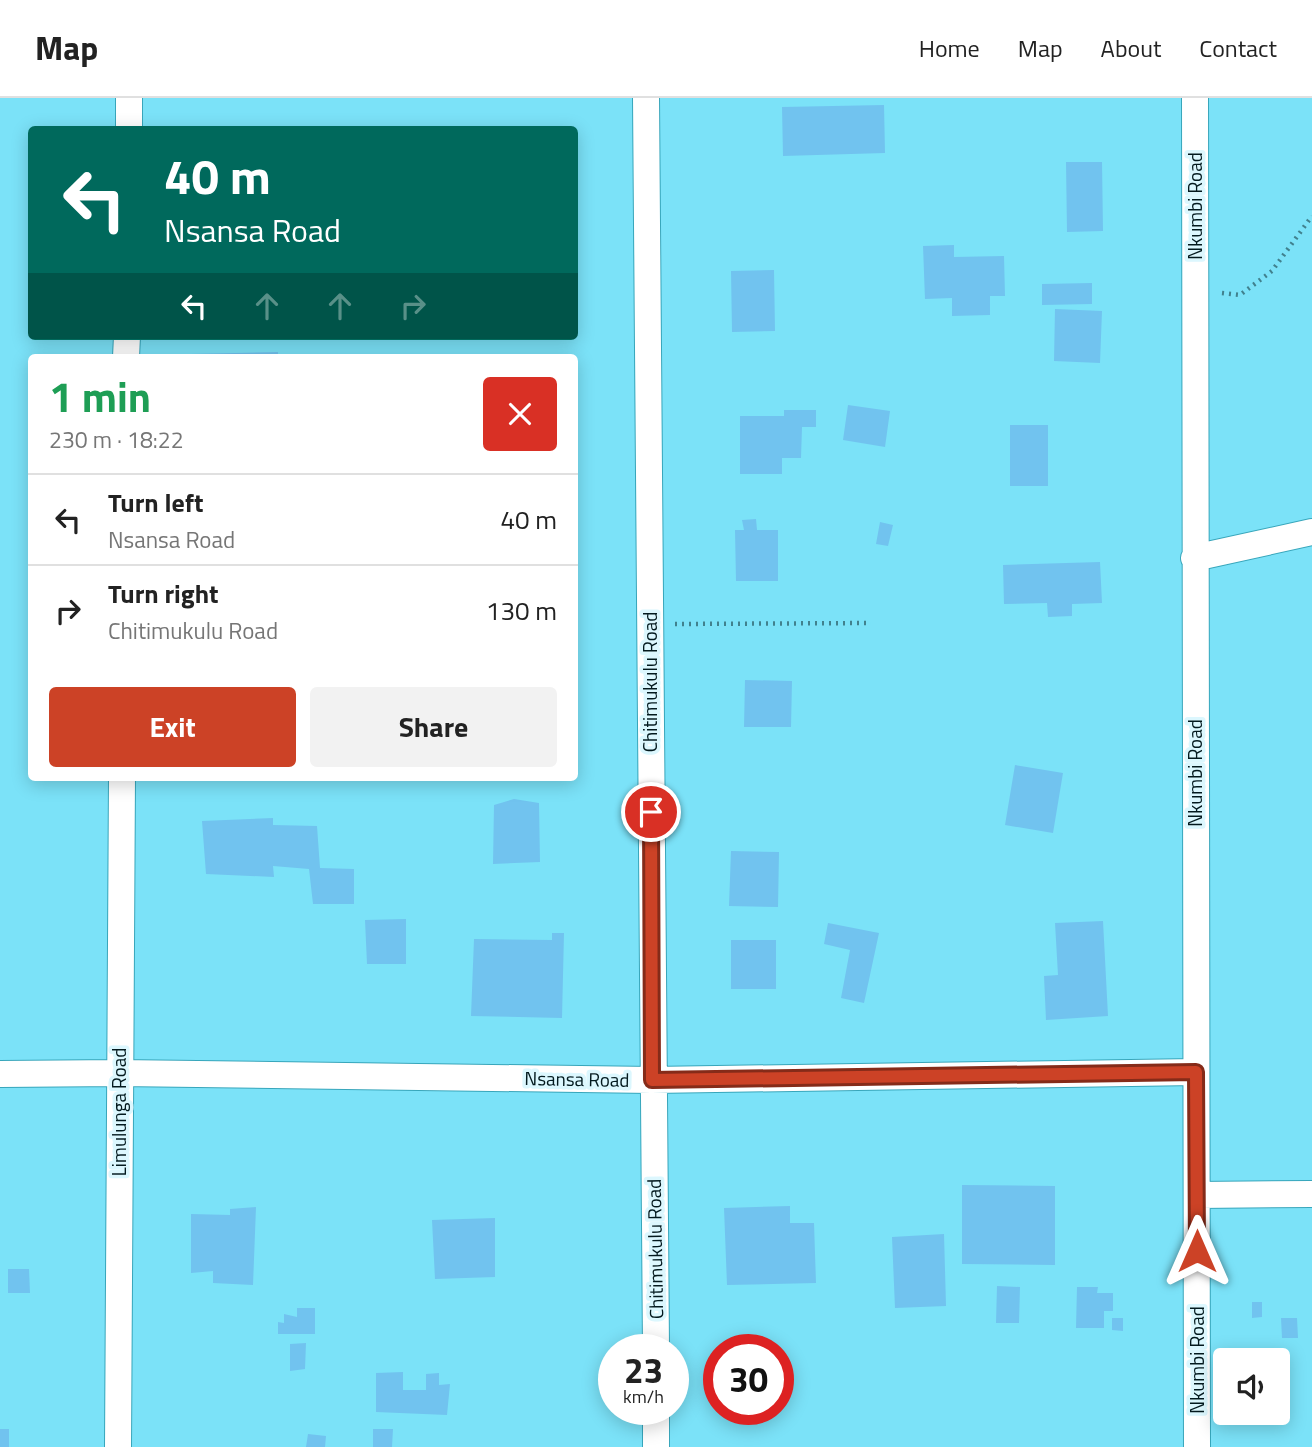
<!DOCTYPE html>
<html lang="en">
<head>
<meta charset="utf-8">
<style>
  body { margin:0; font-family:"Titillium Web",sans-serif; background:#f2f2f2; color:#222; height:100vh; display:flex; flex-direction:column; font-size:26px; white-space:nowrap }
  * { box-sizing:border-box; margin:0 }
  p { font-size:23px; color:#767676 }
  .icon { flex:none; width:38px; height:38px; fill:none; stroke:currentColor; stroke-width:2; stroke-linecap:round; stroke-linejoin:round }
  .map { position:relative; flex:1; overflow:hidden }
  .side { position:absolute; left:28px; top:256px; width:550px; height:427px; display:flex; flex-direction:column; background:#fff; border-radius:7px; box-shadow:0 4px 18px #0003 }
  .side>* { flex:none }
  .hud { position:absolute; left:28px; top:28px; width:550px; height:214px; border-radius:7px; box-shadow:0 4px 18px #0003; background:#00695c; color:#fff; overflow:hidden }
  .tools { position:absolute; left:1213px; top:1250px; display:grid; gap:14px }
  .tools a { display:grid; place-items:center; width:77px; height:77px; border-radius:7px; background:#fff; box-shadow:0 4px 18px #0003; font-size:35px }
  .speed { position:absolute; left:598px; top:1236px; display:flex; gap:14px; font-size:35px; font-weight:700; text-align:center }
  .speed>* { display:grid; place-content:center; width:91px; height:91px; border-radius:50%; background:#fff; box-shadow:0 4px 18px #0003; line-height:1 }
  .speed small { font-size:18px; font-weight:400 }
  .speed .limit { border:10px solid #d22; background:#fff; color:#111 }
  .pin { position:absolute; display:grid; place-items:center; width:60px; height:60px; color:#fff; margin:-30px; border:4px solid #fff; border-radius:50%; box-shadow:0 2px 7px #0007 }
  .me { position:absolute; width:77px; margin:-38px; rotate:0deg; stroke-linejoin:round; filter:drop-shadow(0 0 5px #0008) }
  .turn { display:flex; align-items:center; gap:24px; height:147px; padding:0 21px; font-size:32px }
  .turn .icon { width:91px; height:91px; stroke-width:2.5 }
  .turn b { display:block; font-size:49px; line-height:60px }
  .lanes { display:flex; align-items:center; height:66px; padding:0 21px; background:#0003; justify-content:center; gap:35px; direction:ltr }
  .lanes .off { opacity:.35 }
  .round { display:grid; place-items:center; flex:none; width:74px; height:74px; border-radius:7px; background:#f2f2f2 }
  .summary { display:flex; align-items:center; justify-content:space-between; height:119px; padding:0 21px }
  h1 { font-size:42px; font-weight:700; line-height:52px; color:#1e9e55 }
  .cta { display:flex; gap:14px; margin-top:auto; padding:14px 21px }
  .cta a { flex:1; height:80px; border-radius:7px; background:#cc4226; color:#fff; font-size:28px; font-weight:700; line-height:80px; text-align:center }
  .cta a+a { background:#f2f2f2; color:#222 }
  ul { padding:0; list-style:none }
  li { display:flex; align-items:center; gap:21px; height:91px; padding:0 21px; border-top:2px solid #e0e0e0 }
  li div { flex:1 }
  li b { display:block; font-size:26px }
  li em { font-style:normal }
  header { display:flex; align-items:center; gap:42px; box-sizing:border-box; height:98px; padding:0 35px; background:#fff; border-bottom:2px solid #e0e0e0 }
  header strong { font-size:33px }
  nav { display:flex; gap:38px; margin-inline-start:auto; font-size:24px }
  .map>svg:first-child { display:block }
  .building { fill:#71c3ef }
  .lines { fill:none; stroke-linecap:round; stroke-linejoin:round }
  .street-casing { stroke:#38a6bb; stroke-width:28 }
  .path { stroke:#41818e; stroke-width:4.5; stroke-dasharray:2 5; stroke-linecap:butt }
  .street { stroke:#fff; stroke-width:26 }
  .route-casing { stroke:#852b19; stroke-width:18 }
  .route { stroke:#cc4226; stroke-width:12 }
  .labels { text-anchor:middle; stroke-width:7; stroke-linejoin:round; paint-order:stroke }
  .street-label { font-size:19px; fill:#03191e; stroke:#dcf7fe }
</style>
</head>
<body>
<header>
<strong>Map</strong>
<nav><a>Home</a><a>Map</a><a>About</a><a>Contact</a></nav>
</header>
<div class="map">
<svg width="1312" height="1349" viewBox="0 0 1312 1349">
  <rect width="100%" height="100%" fill="#7be2f8"/>
  <path class="building" d="M884 7 885 55 783 58 782 9Z
    M1066 64H1102L1103 133 1067 134Z
    M954 147V159L1004 158 1005 198H990V217L952 218V200L925 201 923 148Z
    M774 172 775 233 732 234 731 173Z
    M1092 185V206L1042 207V186Z
    M1055 211 1102 213 1100 265 1054 263Z
    M278 254V259H191V256Z
    M848 307 890 313 885 349 843 342Z
    M784 312H816V329H802L801 360H782V376H740V318H784Z
    M1010 327H1048V388H1010Z
    M756 421 757 432H778V483H736L735 432H744L742 422Z
    M880 424 893 427 888 448 876 446Z
    M1100 464 1102 505 1072 506V518L1048 519 1047 505 1004 506 1003 467Z
    M745 582 792 583 791 629H744Z
    M1015 667 1063 675 1053 735 1005 727Z
    M514 701 539 705 540 764 493 766 494 707Z
    M273 720V727L317 728 320 770 354 771V806H313L309 771 273 768 274 779 206 776 202 723Z
    M731 753 779 754 778 809 729 808Z
    M406 821V866H367L365 822Z
    M1103 823 1108 918 1046 922 1044 878 1058 877 1055 825Z
    M828 825 879 835 864 905 841 900 850 852 824 846Z
    M552 835H564L562 920 471 918 474 841 552 842Z
    M731 842H776V891H731Z
    M962 1087 1055 1088V1167L962 1166Z
    M790 1108V1125H814L816 1185 727 1187 724 1110Z
    M256 1109 253 1187 213 1185V1173L191 1175V1116L230 1117V1111Z
    M495 1120V1179L435 1181 432 1122Z
    M944 1136 946 1208 895 1210 892 1139Z
    M8 1171H29L30 1195H8Z
    M997 1188 1020 1189 1019 1225H996Z
    M1077 1189H1098L1097 1195H1113V1213H1104V1230H1076Z
    M1252 1204H1262V1219L1252 1220Z
    M297 1210H315V1236H278V1224L284 1225V1216L297 1219Z
    M1112 1220H1123V1233L1112 1232Z
    M1281 1220H1297L1298 1240H1282Z
    M306 1245 305 1271 290 1273V1246Z
    M403 1274V1292H426V1276L439 1275V1287L450 1286 447 1317 376 1314V1275Z
    M0 1331H9V1349H0Z
    M373 1331H393L392 1349H373Z
    M308 1336 326 1338 325 1349H306Z"/>
  <g class="lines">
    <g class="street-casing">
      <path id="street" d="M646 0 656 1251
        M1195 0 1197 1349
        M129 32V0
        M126 259 127 238
        M1194 460 1312 434
        M0 976 119 975 652 982 1196 974
        M1197 1097 1312 1096
        M118 1349 122 679
        M656 1349V1311"/>
    </g>
    <path class="path" d="M1222 195 1240 197 1272 173 1312 118
      M675 526 871 525"/>
    <use href="#street" class="street"/>
  </g>
  <g class="lines">
    <g class="route-casing">
      <path id="route" d="M651 714 652 982 1196 974 1197 1153"/>
    </g>
    <use href="#route" class="route"/>
  </g>
  <g class="labels">
    <g class="street-label">
      <text transform="translate(1195 108) rotate(-90)" y="7">Nkumbi Road</text>
      <text transform="translate(650 584) rotate(-90)" y="7">Chitimukulu Road</text>
      <text transform="translate(1195 675) rotate(-90)" y="7">Nkumbi Road</text>
      <text transform="translate(577 981) rotate(1)" y="7">Nsansa Road</text>
      <text transform="translate(119 1014) rotate(-90)" y="7">Limulunga Road</text>
      <text transform="translate(655 1151) rotate(-91)" y="7">Chitimukulu Road</text>
      <text transform="translate(1197 1262) rotate(-90)" y="7">Nkumbi Road</text>
    </g>
  </g>
</svg>
<div class="tools">
<a><svg class="icon" aria-label="sound" viewBox="0 0 24 24"><path d="M4 9h4l5-4v14l-5-4H4zM17 9q2 3 0 6"/></svg></a>
</div>
<div class="speed"><div>23<small>km/h</small></div><div class="limit">30</div></div>
<div class="pin" style="left:651px;top:714px;background:#d93025"><svg class="icon" aria-label="arrive" viewBox="0 0 24 24"><path d="M6 21V4h12l-3 4 3 4H6"/></svg></div>
<svg class="me" style="left:1197px;top:1153px" viewBox="-20 -20 40 40"><path d="M0-17L14 15 0 8-14 15z" fill="#cc4226" stroke="#fff" stroke-width="4"/></svg>
<div class="hud">
<div class="turn"><svg class="icon" aria-label="left" viewBox="0 0 24 24"><path d="M17 20v-9H6M10 6l-5 5 5 5"/></svg><div><b>40 m</b>Nsansa Road</div></div>
<div class="lanes"><svg class="icon" aria-label="left" viewBox="0 0 24 24"><path d="M17 20v-9H6M10 6l-5 5 5 5"/></svg><svg class="icon off" aria-label="ahead" viewBox="0 0 24 24"><path d="M12 20V5M6 11l6-6 6 6"/></svg><svg class="icon off" aria-label="ahead" viewBox="0 0 24 24"><path d="M12 20V5M6 11l6-6 6 6"/></svg><svg class="icon off" aria-label="right" viewBox="0 0 24 24"><path d="M7 20v-9h11M14 6l5 5-5 5"/></svg></div>
</div>
<section class="side">
<div class="summary"><div><h1>1 min</h1><p>230 m · 18:22</p></div><a class="round" style="background:#d93025;color:#fff"><svg class="icon" aria-label="close" viewBox="0 0 24 24"><path d="M6 6l12 12M18 6L6 18"/></svg></a></div>
<ul>
<li><svg class="icon" aria-label="left" viewBox="0 0 24 24"><path d="M17 20v-9H6M10 6l-5 5 5 5"/></svg><div><b>Turn left</b><p>Nsansa Road</p></div><em>40 m</em></li>
<li><svg class="icon" aria-label="right" viewBox="0 0 24 24"><path d="M7 20v-9h11M14 6l5 5-5 5"/></svg><div><b>Turn right</b><p>Chitimukulu Road</p></div><em>130 m</em></li>
</ul>
<div class="cta"><a>Exit</a><a>Share</a></div>
</section>
</div>
</body>
</html>
